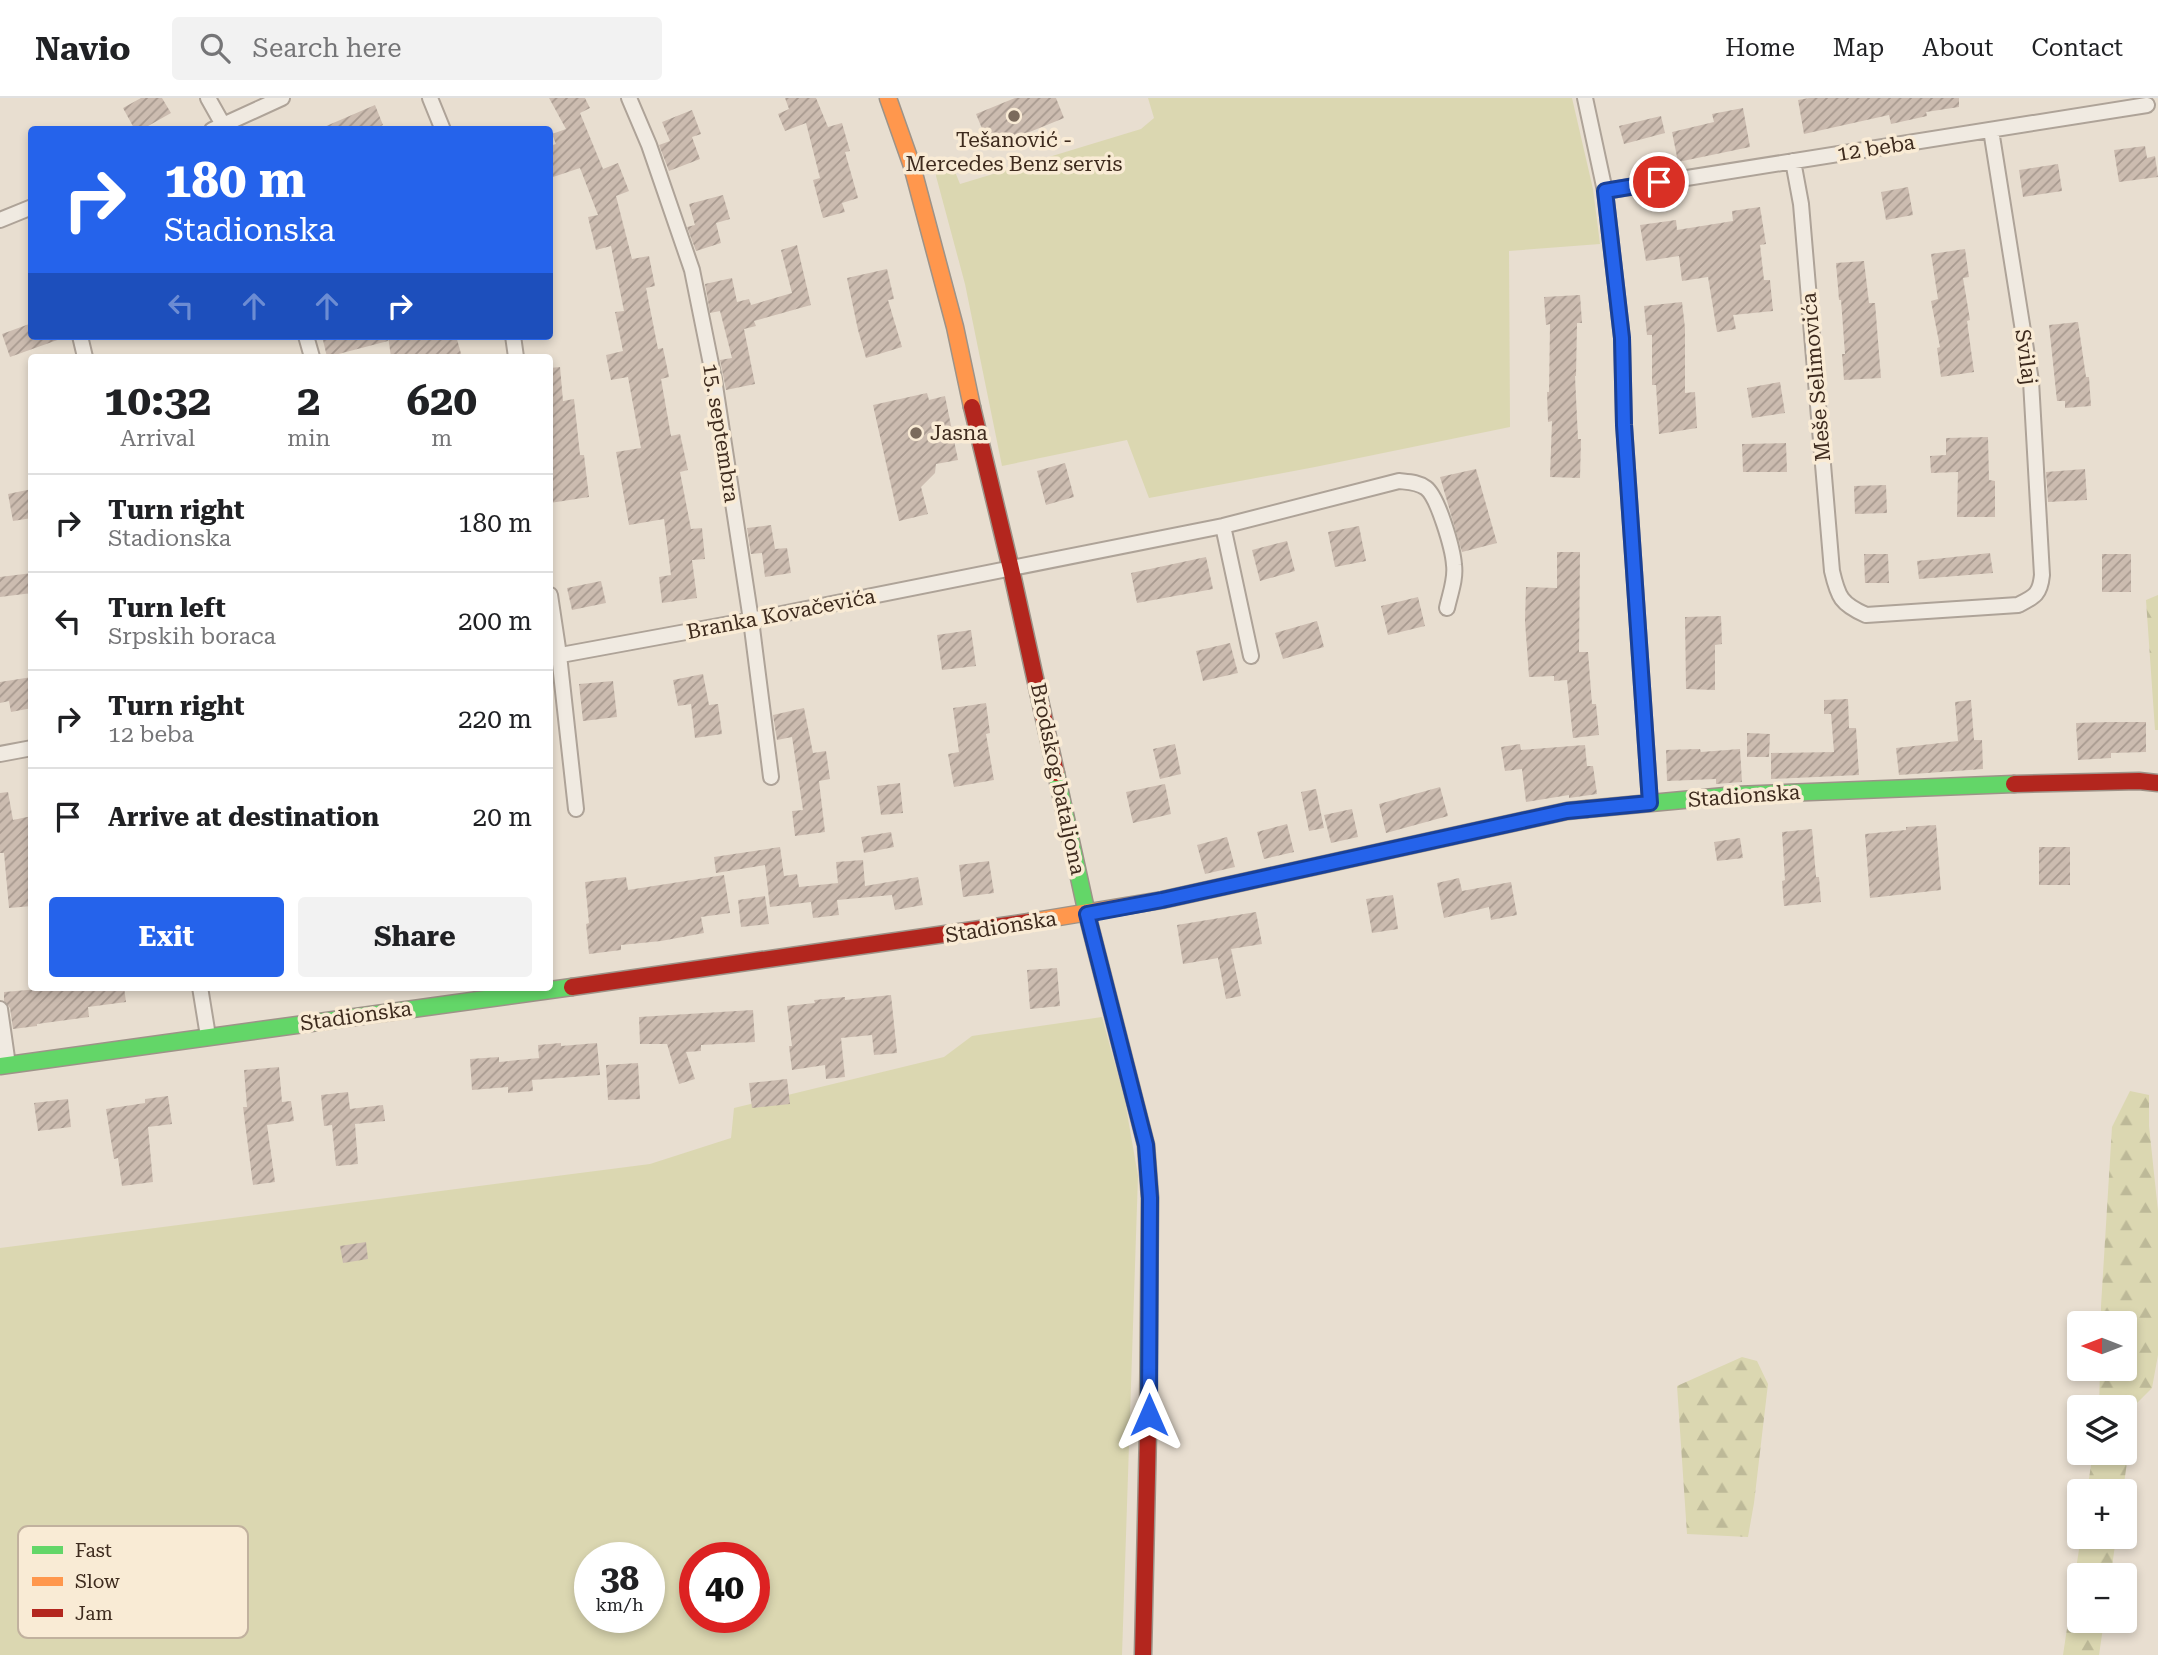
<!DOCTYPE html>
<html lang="en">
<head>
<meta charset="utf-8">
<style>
  body { margin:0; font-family:"Roboto Serif",serif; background:#f2f2f2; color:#202124; height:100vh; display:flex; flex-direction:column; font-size:26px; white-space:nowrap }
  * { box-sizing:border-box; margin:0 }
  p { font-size:23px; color:#757577 }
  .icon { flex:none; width:38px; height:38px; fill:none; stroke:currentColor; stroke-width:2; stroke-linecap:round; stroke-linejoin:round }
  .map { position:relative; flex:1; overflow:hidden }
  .drawer { position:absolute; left:28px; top:256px; width:525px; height:637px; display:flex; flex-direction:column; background:#fff; border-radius:7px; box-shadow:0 4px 10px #0003 }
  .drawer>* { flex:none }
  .guide { position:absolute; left:28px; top:28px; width:525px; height:214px; border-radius:7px; box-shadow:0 4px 10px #0003; background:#2563eb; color:#fff; overflow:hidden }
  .needle { width:46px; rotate:270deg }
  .fabs { position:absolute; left:2067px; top:1213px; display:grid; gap:14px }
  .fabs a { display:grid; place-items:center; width:70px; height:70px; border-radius:7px; background:#fff; box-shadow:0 4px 10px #0003; font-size:35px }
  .speed { position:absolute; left:574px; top:1444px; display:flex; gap:14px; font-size:35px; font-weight:700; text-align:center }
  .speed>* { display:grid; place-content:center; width:91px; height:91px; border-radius:50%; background:#fff; box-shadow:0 4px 10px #0003; line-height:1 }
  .speed small { font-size:18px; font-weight:400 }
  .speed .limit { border:10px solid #d22; background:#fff; color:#111 }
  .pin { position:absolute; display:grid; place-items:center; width:60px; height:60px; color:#fff; margin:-30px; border:4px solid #fff; border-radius:50%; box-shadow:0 2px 7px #0007 }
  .me { position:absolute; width:77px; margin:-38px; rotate:0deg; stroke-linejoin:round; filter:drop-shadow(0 0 5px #0008) }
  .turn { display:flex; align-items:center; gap:24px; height:147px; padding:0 21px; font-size:32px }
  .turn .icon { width:91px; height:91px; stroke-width:2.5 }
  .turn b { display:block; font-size:49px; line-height:60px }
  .lanes { display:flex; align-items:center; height:66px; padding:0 21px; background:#0003; justify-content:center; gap:35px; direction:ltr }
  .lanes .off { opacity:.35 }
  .eta { display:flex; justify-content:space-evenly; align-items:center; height:119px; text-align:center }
  .eta b { font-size:42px; font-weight:700; line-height:49px }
  .primary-button { display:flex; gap:14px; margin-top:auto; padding:14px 21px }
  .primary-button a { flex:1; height:80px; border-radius:7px; background:#2563eb; color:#fff; font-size:28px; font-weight:700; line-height:80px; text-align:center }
  .primary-button a+a { background:#f2f2f2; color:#202124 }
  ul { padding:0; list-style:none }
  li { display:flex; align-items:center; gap:21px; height:98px; padding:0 21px; border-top:2px solid #e0e0e0 }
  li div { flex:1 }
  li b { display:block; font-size:26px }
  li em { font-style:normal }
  header { display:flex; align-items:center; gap:42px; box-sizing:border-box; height:98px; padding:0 35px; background:#fff; border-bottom:2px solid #e0e0e0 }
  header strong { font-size:33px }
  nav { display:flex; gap:38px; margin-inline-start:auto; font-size:24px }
  .search { width:490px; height:63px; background:#f2f2f2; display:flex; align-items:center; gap:18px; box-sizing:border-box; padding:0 24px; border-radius:7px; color:#757577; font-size:26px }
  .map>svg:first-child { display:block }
  .green { fill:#dbd7b1; fill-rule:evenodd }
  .forest { fill:url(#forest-firs) }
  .building { fill:url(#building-hatch) }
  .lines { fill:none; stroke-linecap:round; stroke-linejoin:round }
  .street-casing { stroke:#aea398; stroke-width:18 }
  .fast-casing { stroke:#9d9388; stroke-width:19 }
  .slow-casing { stroke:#9d9388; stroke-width:19 }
  .jam-casing { stroke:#9d9388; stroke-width:19 }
  .street { stroke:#f0eae1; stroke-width:14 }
  .fast { stroke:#63d668; stroke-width:16 }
  .slow { stroke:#ff974d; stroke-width:16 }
  .jam { stroke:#b3261e; stroke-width:16 }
  .route-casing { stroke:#184099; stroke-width:18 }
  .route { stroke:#2563eb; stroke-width:12 }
  .poi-dot { fill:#7a6a5c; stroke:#f9ebd5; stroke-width:2.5 }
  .labels { text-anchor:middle; stroke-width:7; stroke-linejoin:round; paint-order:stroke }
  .poi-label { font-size:21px; fill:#3e2b1e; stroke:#f9ebd5 }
  .street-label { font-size:21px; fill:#3e2b1e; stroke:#f9ebd5 }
  .key { fill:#f9ebd5; stroke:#c1b19e; stroke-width:2 }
  .key-label { font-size:19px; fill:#3e2b1e }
</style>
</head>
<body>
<header>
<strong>Navio</strong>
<div class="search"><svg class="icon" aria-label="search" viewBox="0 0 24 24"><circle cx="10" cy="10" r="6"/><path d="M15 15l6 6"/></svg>Search here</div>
<nav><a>Home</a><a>Map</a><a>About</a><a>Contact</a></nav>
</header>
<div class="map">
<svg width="2158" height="1557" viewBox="0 0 2158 1557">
  <defs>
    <pattern id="forest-firs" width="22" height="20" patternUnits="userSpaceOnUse" patternTransform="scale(1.75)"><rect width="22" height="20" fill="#dbd7b1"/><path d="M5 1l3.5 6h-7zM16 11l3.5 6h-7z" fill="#bdb998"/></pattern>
    <pattern id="building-hatch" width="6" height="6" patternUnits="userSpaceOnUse" patternTransform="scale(1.75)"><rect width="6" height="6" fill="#ccbcb0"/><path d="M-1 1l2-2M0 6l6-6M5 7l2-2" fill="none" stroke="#a7998f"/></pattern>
  </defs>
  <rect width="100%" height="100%" fill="#e8ded0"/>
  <path class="green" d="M1148 0H1572L1593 91 1600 146 1509 153 1510 329 1315 369 1149 400 1127 342 1002 368 965 186 936 78 937 69 951 64 960 86 1141 31 1154 20Z
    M1102 919 1125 1003 1138 1078 1122 1557H0V1150L650 1066 731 1040 734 1010 944 959 972 938ZM590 1460H649V1519H590ZM695 1460H754V1519H695Z"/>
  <path class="forest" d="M2158 497V632H2155L2146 502Z
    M2130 993 2149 997V1028L2158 1113V1257L2152 1290 2135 1307 2123 1393H2087L2093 1355 2124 1354V1309H2099L2100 1271 2124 1270V1225H2101V1208L2112 1029Z
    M1742 1259 1757 1263 1768 1286 1754 1405 1748 1439 1687 1436 1677 1288Z
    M2081 1438 2116 1439 2111 1477H2079V1522L2104 1523 2099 1557H2063Z"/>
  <path class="building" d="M141 0H162L171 15 141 32H135L123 10Z
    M549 0H585L590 10 580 15 603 71 618 65 629 93 616 98 632 161 649 158 655 188 646 190 658 251 663 250 669 279 661 281 671 338 680 336 688 372 680 374 691 431 702 430 705 461 692 462 697 500 662 505 659 479 671 477 664 421 629 427 616 354 641 350 628 279 611 282 606 257 623 253 615 214 624 213 611 148 596 152 588 119 598 117 580 70 550 80V48L556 46 552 36 566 31Z
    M785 0H816L828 29 842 25 850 53 845 54 858 100 842 105 845 114 823 120 813 82 820 80 806 25 785 33 778 16 789 11Z
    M1015 0H1056L1064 20 990 50 976 16Z
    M1809 0H1959V9L1926 14 1927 18 1891 26 1889 17 1804 36 1798 2Z
    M375 7 383 27 372 32H317Z
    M1743 10 1750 49 1678 64 1672 34 1714 24 1712 16Z
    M692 12 701 36 692 39 700 61 669 73 659 47 670 43 662 24Z
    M1661 18 1665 35 1624 46 1619 28Z
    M2145 48 2147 60 2155 58 2158 79 2119 84 2114 52Z
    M2058 66 2062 93 2023 99 2019 72Z
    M1908 89 1913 117 1886 122 1881 94Z
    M723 97 730 121 716 125 721 145 696 153 687 129 695 127 689 106Z
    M1760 109 1766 146 1760 147 1764 182H1770L1773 213 1733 217 1736 231 1717 234 1708 179 1682 183 1679 158 1646 163 1640 127 1676 122 1677 132 1733 123 1732 113Z
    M797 147 811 207 754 223 756 228 744 231 755 286 726 292 720 262 732 260 720 213 710 215 705 186 732 180 737 204 749 201 751 207 792 195 781 152Z
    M1965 151 1969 179 1963 180 1970 222 1967 223 1974 274 1941 279 1937 250 1940 249 1931 203 1938 201 1931 156Z
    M1864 163 1869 205H1875L1881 280 1844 282 1842 256H1845L1841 202H1839L1836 165Z
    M887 171 894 201 888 202 902 249 866 260 858 232 847 180Z
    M1580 197 1582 225H1577L1576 278H1575L1578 341H1581L1580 380 1550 379 1552 323 1548 324 1547 294H1549L1550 226 1546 227 1544 199Z
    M1682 204 1685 230V295L1695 294 1697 330 1659 336 1656 287H1652V237H1647L1644 208Z
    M2078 224 2086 279H2089L2091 308 2065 310V303H2057L2049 227Z
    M32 225V238H63V240L10 259 2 236Z
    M322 238H387L388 243 327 259Z
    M388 238H456L462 259H391Z
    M560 269 563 303 574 301 580 357H584L589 399 550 405V385H552L550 366V270Z
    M1780 284 1785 315 1752 320 1747 290Z
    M927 295 929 302 945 298 958 362 936 366 935 375 921 389 928 416 899 423 873 307Z
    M1988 339 1989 382 1995 383V419H1957L1958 374 1931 375 1930 358 1946 357V340Z
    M1786 345 1787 374H1743L1742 346Z
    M1065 365 1074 399 1046 407 1037 373Z
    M1476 371 1497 445 1462 454 1440 379Z
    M2085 371 2087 402 2048 404 2046 374Z
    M1886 387 1887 415 1855 416 1854 388Z
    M32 391V420L13 423 8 396Z
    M771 427 775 451 787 450 791 475 765 479 762 455 751 456 747 430Z
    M1359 428 1366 463 1335 469 1328 434Z
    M1287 443 1295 473 1260 483 1252 452Z
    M1557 454H1580L1579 554H1588L1592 606H1596L1599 637 1573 640 1567 582 1554 583V578L1529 579 1525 523 1526 489 1557 490Z
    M1990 455 1993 475 1919 481 1917 463Z
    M1864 456H1888L1889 485H1865Z
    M2102 456H2131V494H2102Z
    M1206 459 1213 491 1137 505 1131 475Z
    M32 475V495L0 499V479Z
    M601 483 606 505 572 512 567 490Z
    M1418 499 1425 528 1388 537 1381 508Z
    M1721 518 1722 546 1715 547V592L1686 591 1685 519Z
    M1317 523 1324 549 1283 561 1275 535Z
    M971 532 976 568 942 572 937 537Z
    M1230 545 1238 575 1203 583 1196 553Z
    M703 576 709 607 718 606 722 636 695 640 691 606 678 608 673 582Z
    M32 579V610L11 614 9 603 0 605V584Z
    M613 583 617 619 583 623 579 586Z
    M1848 601 1849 630H1856L1859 677 1771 681V655L1834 654 1831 616H1824V602Z
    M1971 602 1974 642H1982L1983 671 1899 677 1896 650 1958 643 1955 604Z
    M986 605 990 635 986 636 994 682 954 689 948 656 959 654 953 610Z
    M804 610 813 655 826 653 830 681 819 683 825 734 795 738 792 713 803 712 792 639 777 642 773 617Z
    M2110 624H2146V654L2111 655V660L2078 662 2076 625Z
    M1747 635 1770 636 1769 659H1747Z
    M1175 646 1181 676 1160 681 1153 651Z
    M1520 646 1521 652 1585 647 1587 668H1593L1597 696 1569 700V697L1526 704 1522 671 1505 673 1501 649Z
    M1700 651 1701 654 1740 651 1742 684 1716 686V681L1667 683 1666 652Z
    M900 685 903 715 881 717 877 688Z
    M1165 686 1171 716 1133 725 1126 694Z
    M1440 689 1448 718 1386 735 1379 706Z
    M1316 691 1324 730 1309 733 1301 694Z
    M8 694 13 722 32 718V808L9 810 4 755H0V695Z
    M1352 711 1358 739 1331 745 1324 717Z
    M1287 726 1294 754 1264 761 1257 734Z
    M1936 727 1941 792 1870 800 1865 736 1906 732V729Z
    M1812 731 1816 779H1819L1821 804 1784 808 1782 783 1785 782 1782 734Z
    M891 734 894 749 864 755 861 739Z
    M1227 739 1235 769 1205 776 1197 747Z
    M1740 740 1743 760 1717 763 1714 744Z
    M780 749 784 778 797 776 799 789 838 785 836 764 863 762 865 788 918 779 923 807 895 812 892 797 837 802 839 817 813 820 811 804 770 809 765 767 716 775 714 759Z
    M2039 749H2070V787H2039Z
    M989 763 994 795 963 799 959 767Z
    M724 777 730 815 701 819 704 835 661 843 621 847V852L589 856 586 826 589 825 585 784 626 779 628 792Z
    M1459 780 1462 793 1511 784 1517 817 1491 822 1489 809 1444 820 1437 785Z
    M1393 797 1398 831 1372 835 1366 801Z
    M765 798 769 826 741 829 738 802Z
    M1256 814 1262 846 1231 851 1241 898 1226 901 1218 860 1183 866 1177 827Z
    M1057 870 1060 908 1030 911 1027 872Z
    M63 889H124L126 904 88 909 89 919 37 926V928L13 931 10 910 4 903V894Z
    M891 897 897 955 874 957 872 937 841 940 845 979 826 981 825 967 792 972 789 948H792L787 908 815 905 814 902 845 899V902Z
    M753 912 755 944 701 947V953L686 954 695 981 679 986 667 946H640L639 919Z
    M561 945V948L597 945 600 977 532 982 533 993 508 995V989L472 992 470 961 499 959V964L539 960 538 947Z
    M638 965 640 1001 608 1002 606 967Z
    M279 969 282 1004 291 1003 294 1023 267 1027 275 1084 253 1087 243 1009H247L244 972Z
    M787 981 790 1006 752 1010 749 985Z
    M348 994 350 1011 383 1007 385 1023 355 1026 358 1066 336 1068 332 1027 324 1028 321 997Z
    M168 998 172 1026 148 1029 153 1084 122 1088 118 1060 114 1061 106 1011 145 1005V1001Z
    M68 1001 71 1029 38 1033 34 1005Z
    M366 1144 368 1161 343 1165 340 1148Z"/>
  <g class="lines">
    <g class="street-casing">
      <path id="street" d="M208 0 226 32
        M430 0 443 32
        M629 0 649 47 692 172 714 281 751 522 771 679
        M1585 0 1605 93 1622 240 1624 326 1650 705
        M212 32 282 0
        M1793 63 1801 106 1832 473C1838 499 1841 506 1866 517L2018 507C2034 499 2040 497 2042 477L2031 283 1991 32
        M1605 93 2147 7
        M0 122 32 109
        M80 238 85 259
        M306 238 312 259
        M513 238 516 259
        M1223 428 1251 558
        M550 497 559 557 576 711
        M550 559 751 522 1223 428 1399 383C1408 384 1418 384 1426 390 1438 399 1453 451 1454 467 1456 481 1450 496 1447 510
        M0 656 32 650
        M200 889 208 938
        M0 911 8 967"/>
    </g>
    <g class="fast-casing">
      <path id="fast" d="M1056 675 1087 816 1146 1047 1150 1100 1148 1333
        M1587 711 1736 697 2014 686
        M0 968 572 889"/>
    </g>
    <g class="slow-casing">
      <path id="slow" d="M888 0 912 68 955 229 972 309
        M1029 824 1162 802 1567 713 1587 711"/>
    </g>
    <g class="jam-casing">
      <path id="jam" d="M972 309 1011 471 1056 675
        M2014 686 2139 683 2158 685
        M572 889 1029 824
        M1143 1557 1148 1333"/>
    </g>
    <use href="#street" class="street"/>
    <use href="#fast" class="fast"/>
    <use href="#slow" class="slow"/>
    <use href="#jam" class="jam"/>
  </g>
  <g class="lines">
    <g class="route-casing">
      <path id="route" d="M1149 1317 1150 1100 1146 1047 1087 816 1162 802 1567 713 1650 705 1624 327 1622 240 1605 93 1659 84"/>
    </g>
    <use href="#route" class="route"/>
  </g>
  <g class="poi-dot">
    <circle cx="1014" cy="18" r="7"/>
    <circle cx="916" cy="335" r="7"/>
  </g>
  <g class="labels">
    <g class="poi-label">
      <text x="1014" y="49">Tešanović -<tspan x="1014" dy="24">Mercedes Benz servis</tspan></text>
      <text x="930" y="342" text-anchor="start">Jasna</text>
    </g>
    <g class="street-label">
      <text transform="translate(1876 50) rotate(-9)" y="7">12 beba</text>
      <text transform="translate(2026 259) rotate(82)" y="7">Svilaj</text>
      <text transform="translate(1816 279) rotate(-95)" y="7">Meše Selimovića</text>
      <text transform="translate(721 335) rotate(81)" y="7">15. septembra</text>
      <text transform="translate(781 516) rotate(-11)" y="7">Branka Kovačevića</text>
      <text transform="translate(1058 681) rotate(78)" y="7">Brodskog bataljona</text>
      <text transform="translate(1744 698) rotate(-4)" y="7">Stadionska</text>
      <text transform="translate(1001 829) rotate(-9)" y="7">Stadionska</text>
      <text transform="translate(356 918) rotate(-8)" y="7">Stadionska</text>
    </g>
  </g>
  <rect x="18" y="1428" width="230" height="112" rx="10" class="key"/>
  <rect x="32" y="1448" width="31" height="8" fill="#63d668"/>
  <rect x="32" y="1479" width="31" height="9" fill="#ff974d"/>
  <rect x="32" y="1511" width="31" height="8" fill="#b3261e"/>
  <g class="key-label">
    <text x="75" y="1459">Fast</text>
    <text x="75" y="1490">Slow</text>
    <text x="75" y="1522">Jam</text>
  </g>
</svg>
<div class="fabs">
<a><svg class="needle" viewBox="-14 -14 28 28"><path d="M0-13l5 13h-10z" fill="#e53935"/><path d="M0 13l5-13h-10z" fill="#757577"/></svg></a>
<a><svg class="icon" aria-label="layers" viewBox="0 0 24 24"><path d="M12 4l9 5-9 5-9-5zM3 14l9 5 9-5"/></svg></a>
<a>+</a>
<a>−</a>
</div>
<div class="speed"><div>38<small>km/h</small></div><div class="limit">40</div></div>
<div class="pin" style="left:1659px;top:84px;background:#d93025"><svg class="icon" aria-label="arrive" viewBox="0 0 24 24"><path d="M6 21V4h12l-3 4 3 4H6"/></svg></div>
<svg class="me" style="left:1149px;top:1317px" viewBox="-20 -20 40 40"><path d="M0-17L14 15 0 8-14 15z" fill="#2563eb" stroke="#fff" stroke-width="4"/></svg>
<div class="guide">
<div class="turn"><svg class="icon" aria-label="right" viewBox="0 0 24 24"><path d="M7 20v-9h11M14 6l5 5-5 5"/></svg><div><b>180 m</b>Stadionska</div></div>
<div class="lanes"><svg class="icon off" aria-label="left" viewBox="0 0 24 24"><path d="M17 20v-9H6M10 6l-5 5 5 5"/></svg><svg class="icon off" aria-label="ahead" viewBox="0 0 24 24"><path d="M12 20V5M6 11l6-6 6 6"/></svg><svg class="icon off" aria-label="ahead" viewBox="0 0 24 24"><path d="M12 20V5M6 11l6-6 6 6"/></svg><svg class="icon" aria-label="right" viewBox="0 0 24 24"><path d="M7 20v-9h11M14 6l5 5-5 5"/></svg></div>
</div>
<section class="drawer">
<div class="eta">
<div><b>10:32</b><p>Arrival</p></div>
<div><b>2</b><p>min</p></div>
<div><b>620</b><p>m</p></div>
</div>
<ul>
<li><svg class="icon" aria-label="right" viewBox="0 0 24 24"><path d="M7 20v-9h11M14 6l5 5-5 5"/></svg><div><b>Turn right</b><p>Stadionska</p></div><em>180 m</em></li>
<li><svg class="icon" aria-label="left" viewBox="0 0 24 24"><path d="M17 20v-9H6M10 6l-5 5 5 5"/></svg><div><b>Turn left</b><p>Srpskih boraca</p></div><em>200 m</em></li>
<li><svg class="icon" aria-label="right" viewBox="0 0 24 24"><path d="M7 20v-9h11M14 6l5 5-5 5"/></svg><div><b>Turn right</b><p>12 beba</p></div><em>220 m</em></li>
<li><svg class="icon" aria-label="arrive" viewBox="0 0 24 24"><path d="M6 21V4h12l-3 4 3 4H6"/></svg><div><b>Arrive at destination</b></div><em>20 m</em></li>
</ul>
<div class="primary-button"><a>Exit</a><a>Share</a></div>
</section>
</div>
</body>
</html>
